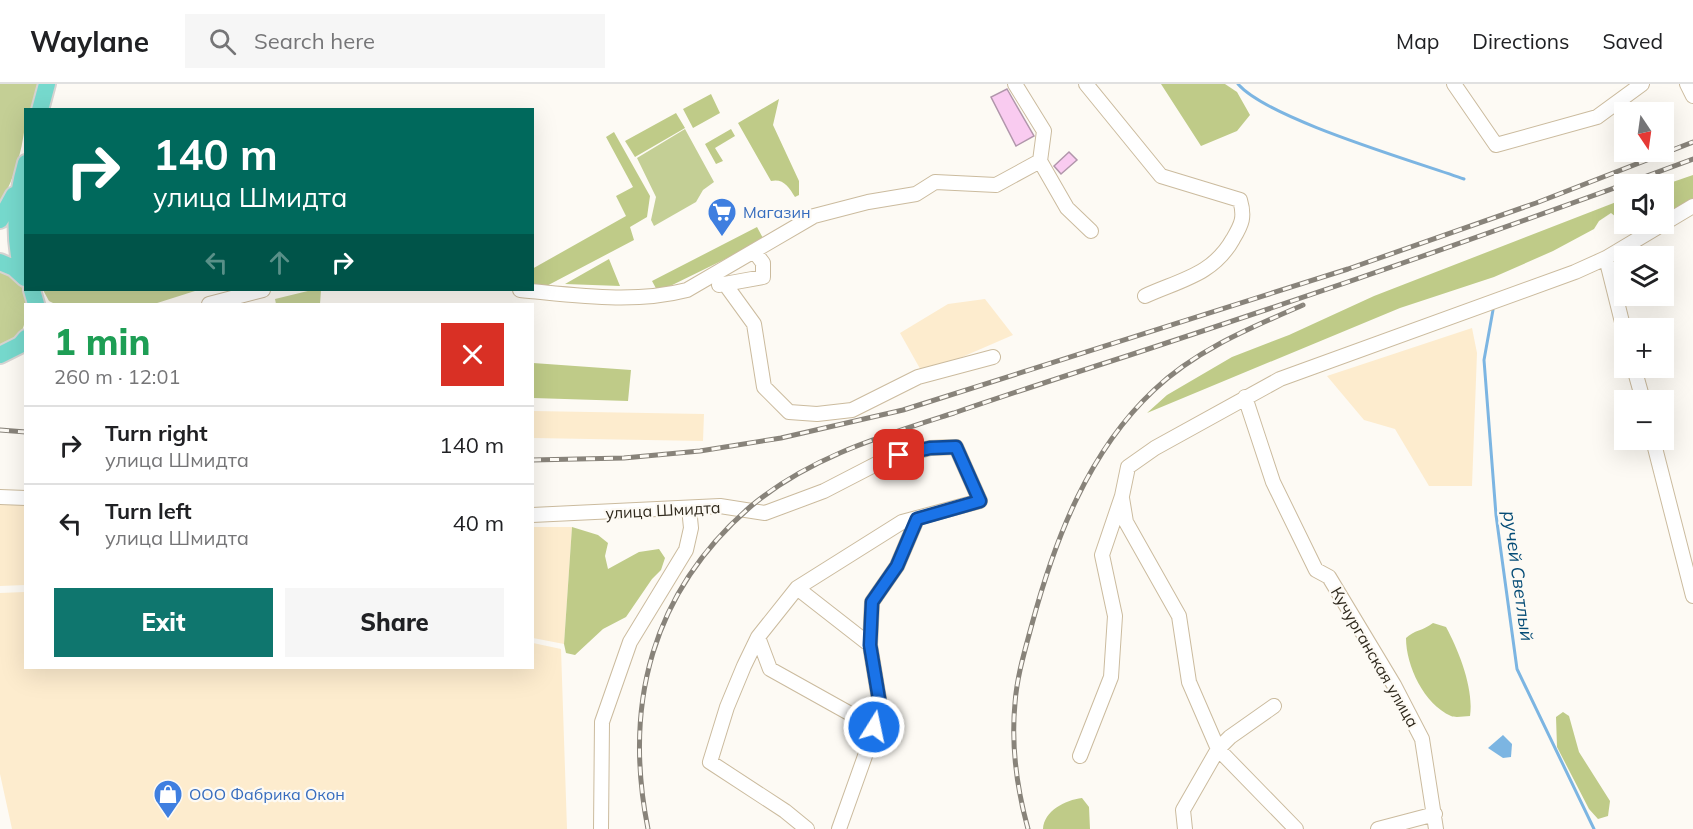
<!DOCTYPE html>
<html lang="en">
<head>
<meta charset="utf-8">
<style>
  body { margin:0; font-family:Mulish,sans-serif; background:#f6f6f6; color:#202124; height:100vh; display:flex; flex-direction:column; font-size:22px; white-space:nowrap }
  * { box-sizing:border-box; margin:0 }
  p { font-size:20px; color:#757577 }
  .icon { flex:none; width:33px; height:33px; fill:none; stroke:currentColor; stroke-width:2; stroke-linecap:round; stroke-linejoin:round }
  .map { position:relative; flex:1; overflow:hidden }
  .sheet { position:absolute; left:24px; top:219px; width:510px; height:366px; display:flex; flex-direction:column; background:#fff; border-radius:0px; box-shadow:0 6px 24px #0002 }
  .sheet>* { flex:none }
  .hud { position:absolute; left:24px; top:24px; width:510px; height:183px; border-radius:0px; box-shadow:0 6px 24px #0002; background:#00695c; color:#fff; overflow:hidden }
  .needle { width:39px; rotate:167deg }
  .fabs { position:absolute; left:1614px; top:18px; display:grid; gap:12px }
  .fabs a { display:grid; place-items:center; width:60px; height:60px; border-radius:0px; background:#fff; box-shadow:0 6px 24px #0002; font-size:30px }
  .pin { position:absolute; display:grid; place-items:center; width:51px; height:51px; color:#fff; margin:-26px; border-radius:12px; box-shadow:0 3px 9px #0006 }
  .me { position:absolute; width:66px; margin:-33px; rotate:10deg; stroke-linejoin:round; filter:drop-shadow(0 0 4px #0008) }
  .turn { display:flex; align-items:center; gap:21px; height:126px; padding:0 30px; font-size:27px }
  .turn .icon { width:78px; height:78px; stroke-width:2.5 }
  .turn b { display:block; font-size:42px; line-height:51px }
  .lanes { display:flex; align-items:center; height:57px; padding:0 30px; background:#0003; justify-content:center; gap:30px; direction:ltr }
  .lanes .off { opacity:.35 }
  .round { display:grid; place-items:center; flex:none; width:63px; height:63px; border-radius:0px; background:#f6f6f6 }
  .head { display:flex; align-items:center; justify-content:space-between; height:102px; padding:0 30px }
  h1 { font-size:36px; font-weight:800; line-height:45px; color:#1e9e55 }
  .primary-button { display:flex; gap:12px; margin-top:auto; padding:12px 30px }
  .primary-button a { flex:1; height:69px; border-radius:0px; background:#0f766e; color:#fff; font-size:24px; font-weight:800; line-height:69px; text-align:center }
  .primary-button a+a { background:#f6f6f6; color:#202124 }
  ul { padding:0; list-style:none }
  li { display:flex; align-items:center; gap:18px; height:78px; padding:0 30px; border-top:2px solid #e0e0e0 }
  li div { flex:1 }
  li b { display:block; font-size:22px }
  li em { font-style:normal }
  header { display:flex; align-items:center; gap:36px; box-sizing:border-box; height:84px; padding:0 30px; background:#fff; border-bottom:2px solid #e0e0e0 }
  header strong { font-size:28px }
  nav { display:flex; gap:33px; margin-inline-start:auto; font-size:21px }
  .search { width:420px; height:54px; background:#f6f6f6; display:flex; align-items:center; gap:15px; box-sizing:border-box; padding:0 21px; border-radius:0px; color:#757577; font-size:22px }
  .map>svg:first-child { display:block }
  .built { fill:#fdecce }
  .green { fill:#c4cf95 }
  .forest { fill:#bfcb88 }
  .water { fill:#7cb5e2 }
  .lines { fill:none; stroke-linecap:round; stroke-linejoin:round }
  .stream { stroke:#7cb5e2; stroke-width:3 }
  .building { fill:#f9cbf0; stroke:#b196ab; stroke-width:1.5 }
  .minor-casing { stroke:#cbbb9e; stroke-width:16 }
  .major-casing { stroke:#d6d4d2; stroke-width:20 }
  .minor { stroke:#fff; stroke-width:14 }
  .major { stroke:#76d9cd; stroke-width:16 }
  .rail-casing { stroke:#88837a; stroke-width:5 }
  .rail { stroke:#fdfaf4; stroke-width:3; stroke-dasharray:9; stroke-linecap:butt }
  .route-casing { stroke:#114b97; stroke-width:15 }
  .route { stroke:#1a73e8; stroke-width:10 }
  .labels { text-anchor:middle; stroke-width:4.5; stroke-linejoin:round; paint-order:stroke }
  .shop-label { font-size:16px; fill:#366cbe; stroke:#fdfaf4; text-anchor:start }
  .street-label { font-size:16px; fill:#302a1e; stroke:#fdfaf4 }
  .water-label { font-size:18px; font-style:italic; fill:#054c76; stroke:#fdfaf4 }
</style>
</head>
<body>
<header>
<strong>Waylane</strong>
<div class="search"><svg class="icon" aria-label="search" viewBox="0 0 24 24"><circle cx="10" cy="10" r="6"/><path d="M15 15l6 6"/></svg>Search here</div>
<nav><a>Map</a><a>Directions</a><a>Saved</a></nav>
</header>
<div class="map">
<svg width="1693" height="745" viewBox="0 0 1693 745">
  <rect width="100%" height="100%" fill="#fdfaf4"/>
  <path class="built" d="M985 215 1013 251 923 290 900 249 948 220Z
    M1472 244 1477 269 1472 402H1429L1395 345 1364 336 1327 292Z
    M533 327 704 330 703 357 533 354Z
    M0 421H25V501L0 502Z
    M532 443H572L564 560 533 554Z
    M25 508 26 584H532L533 559 561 565 567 745H12L0 690V509Z"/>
  <path class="green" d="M0 0H40L32 25 26 26C25 58 16 92 0 120Z
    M685 45 714 98 703 106 696 118 654 142 651 136 656 113 637 74Z
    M0 185C17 195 25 201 30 220H26C25 246 24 252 0 264Z
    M43 206H193L195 207 154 220H55L49 217Z
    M312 206H321L320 220H276L275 215Z"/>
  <path class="forest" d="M1161 0H1225L1237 8 1250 31 1237 47 1201 62Z
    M711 10 720 29 693 44 683 25Z
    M779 15 773 41 799 97V111L795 113C789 103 783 94 771 97L738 39Z
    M676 29 685 44 635 73 625 57Z
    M731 45 735 52 715 64 723 77 716 80 705 60Z
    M614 48 650 112 647 133 630 143 634 156 537 207 533 199 532 185 626 132 616 112 633 103 606 53Z
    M1693 91V117L1674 128H1665L1664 101Z
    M1624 115V140H1638H1625L1611 129 1599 137 1594 145 1553 167 1494 193 1400 224 1147 329 1167 311 1232 273 1289 251 1374 212Z
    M757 143 764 156 658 208 652 197Z
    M609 175 620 202 565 200Z
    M533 279 631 286 628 317 533 314Z
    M572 443 598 451 608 459 605 472 608 485 639 468 659 465 665 474 661 486 652 495 626 533 603 545 575 571 566 569 564 560Z
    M1433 539 1446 543C1459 567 1474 605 1470 632 1464 632 1456 634 1451 632 1424 620 1406 582 1406 554 1414 546 1423 547 1433 539Z
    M1563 628 1569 632 1579 668 1610 717 1608 732 1598 735 1589 725 1557 663 1556 633Z
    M1082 714 1089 723 1090 745H1043C1044 727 1065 716 1082 714Z"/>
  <path class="water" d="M1503 651 1512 660 1511 673 1503 674 1488 664Z"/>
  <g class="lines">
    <path class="stream" d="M1238 0C1268 35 1414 77 1464 95
      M1493 226 1484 276 1496 431 1517 585 1594 745"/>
  </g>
  <path class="building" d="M1007 5 1034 52 1016 62 991 13Z
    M1069 68 1077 76 1061 90 1054 82Z"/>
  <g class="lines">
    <g class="minor-casing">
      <path id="minor" d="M1086 0 1161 92 1240 116C1245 133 1242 140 1233 155 1213 191 1180 196 1145 212
        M1454 0 1496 61 1597 33 1642 0
        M1687 0 1693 12
        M1040 77 1067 124 1091 147
        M1606 174 1624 246
        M725 200 754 240 764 303 789 328 817 330 852 326 918 293 993 273
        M719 201 763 193V179L754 167
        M520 206C575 211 633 220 687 206L814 132 868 118 916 110 935 98 996 101 1040 77 1044 47 1015 0
        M209 220 263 206
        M1634 284 1643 316
        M1245 313 1273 398 1316 486 1329 493 1394 601 1422 655 1436 745
        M1653 356 1693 512
        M0 413 26 414
        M1122 414 1126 438 1179 532 1189 598 1218 665 1296 745
        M532 431 720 422 765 429 824 407 884 376 930 364 956 363 980 417 902 438 797 504 758 553 744 582 727 623 710 678 785 727 807 745
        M797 504 870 561
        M758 553 770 585 874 643
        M1080 672 1111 593 1115 532 1102 471 1122 412 1128 383 1155 364 1280 295 1575 188 1606 174 1693 122
        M601 745 602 638 630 558 686 466 691 444 689 424
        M839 745 881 627 870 561 872 518 897 482 917 435
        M1185 745 1183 726 1218 665 1230 653 1274 622
        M1378 745 1435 730"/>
    </g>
    <g class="major-casing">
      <path id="major" d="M40 26 47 0
        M0 136 14 111
        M0 178 14 184 25 194
        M23 191C13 152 15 118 26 79
        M32 206 36 220
        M0 271 20 261 26 254"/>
    </g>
    <use href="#minor" class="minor"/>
    <use href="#major" class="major"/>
    <g class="rail-casing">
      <path id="rail" d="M0 346 26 348
        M532 376 624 374 700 367 781 354 903 326 1348 185 1536 119 1693 58
        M648 745C623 620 652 508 750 423 809 373 882 352 954 329 1012 309 1071 290 1130 271 1319 209 1507 144 1693 75
        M1028 745C1017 705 1011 661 1015 619 1017 592 1025 566 1032 540 1055 455 1088 368 1154 306 1196 266 1250 244 1303 221"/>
    </g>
    <use href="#rail" class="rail"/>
  </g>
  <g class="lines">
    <g class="route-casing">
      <path id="route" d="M874 643 881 627 870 561 872 518 897 482 917 435 980 417 956 363 930 364 899 371"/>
    </g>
    <use href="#route" class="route"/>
  </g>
  <defs>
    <g id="supermarket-pin" transform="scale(1.5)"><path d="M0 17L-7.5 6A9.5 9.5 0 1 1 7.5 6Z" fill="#3f7fe0" stroke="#fdfaf4"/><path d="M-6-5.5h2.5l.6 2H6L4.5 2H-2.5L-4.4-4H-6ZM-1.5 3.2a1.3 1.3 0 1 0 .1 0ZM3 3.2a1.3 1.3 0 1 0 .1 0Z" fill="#fff"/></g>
    <g id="shop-pin" transform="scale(1.5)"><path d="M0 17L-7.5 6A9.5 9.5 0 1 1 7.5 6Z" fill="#3f7fe0" stroke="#fdfaf4"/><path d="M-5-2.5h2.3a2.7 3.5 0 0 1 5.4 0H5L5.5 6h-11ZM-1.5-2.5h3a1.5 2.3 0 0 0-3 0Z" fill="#fff"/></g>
  </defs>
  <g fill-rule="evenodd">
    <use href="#supermarket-pin" x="722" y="128"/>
    <use href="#shop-pin" x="168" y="710"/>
  </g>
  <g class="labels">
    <g class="shop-label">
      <text x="743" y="134">Магазин</text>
      <text x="189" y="716">ООО Фабрика Окон</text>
    </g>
    <g class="street-label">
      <text transform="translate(663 426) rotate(-3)" y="6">улица Шмидта</text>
      <text transform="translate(1375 573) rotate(60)" y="6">Кучурганская улица</text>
    </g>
    <g class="water-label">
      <text transform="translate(1518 492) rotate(82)" y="6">ручей Светлый</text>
    </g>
  </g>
</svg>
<div class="fabs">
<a><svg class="needle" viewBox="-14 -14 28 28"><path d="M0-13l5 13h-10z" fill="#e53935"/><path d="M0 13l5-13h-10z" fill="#757577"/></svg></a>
<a><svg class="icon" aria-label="sound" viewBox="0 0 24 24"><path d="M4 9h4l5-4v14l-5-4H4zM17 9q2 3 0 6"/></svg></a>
<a><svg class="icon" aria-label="layers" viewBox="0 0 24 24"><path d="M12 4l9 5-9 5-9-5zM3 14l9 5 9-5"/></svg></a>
<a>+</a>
<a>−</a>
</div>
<div class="pin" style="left:899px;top:371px;background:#d93025"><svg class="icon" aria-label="arrive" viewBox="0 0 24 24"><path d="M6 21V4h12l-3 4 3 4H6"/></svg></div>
<svg class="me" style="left:874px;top:643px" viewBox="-20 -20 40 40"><circle r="17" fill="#1a73e8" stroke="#fff" stroke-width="3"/><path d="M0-11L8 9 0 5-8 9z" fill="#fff"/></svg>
<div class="hud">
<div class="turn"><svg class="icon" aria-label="right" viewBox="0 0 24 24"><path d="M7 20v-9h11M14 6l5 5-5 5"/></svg><div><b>140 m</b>улица Шмидта</div></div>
<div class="lanes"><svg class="icon off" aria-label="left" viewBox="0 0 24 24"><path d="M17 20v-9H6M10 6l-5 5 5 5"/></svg><svg class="icon off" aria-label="ahead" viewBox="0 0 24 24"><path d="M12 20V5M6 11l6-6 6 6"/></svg><svg class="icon" aria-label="right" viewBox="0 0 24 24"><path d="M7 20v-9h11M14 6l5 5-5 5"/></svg></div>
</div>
<section class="sheet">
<div class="head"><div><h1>1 min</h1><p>260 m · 12:01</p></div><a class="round" style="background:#d93025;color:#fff"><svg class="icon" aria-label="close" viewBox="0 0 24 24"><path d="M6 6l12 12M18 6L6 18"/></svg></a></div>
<ul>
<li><svg class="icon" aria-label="right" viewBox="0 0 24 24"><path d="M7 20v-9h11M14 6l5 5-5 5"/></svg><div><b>Turn right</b><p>улица Шмидта</p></div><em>140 m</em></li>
<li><svg class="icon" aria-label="left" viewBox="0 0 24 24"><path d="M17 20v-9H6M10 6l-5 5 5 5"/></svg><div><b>Turn left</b><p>улица Шмидта</p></div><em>40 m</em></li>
</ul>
<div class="primary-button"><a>Exit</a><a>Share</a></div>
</section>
</div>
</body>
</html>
